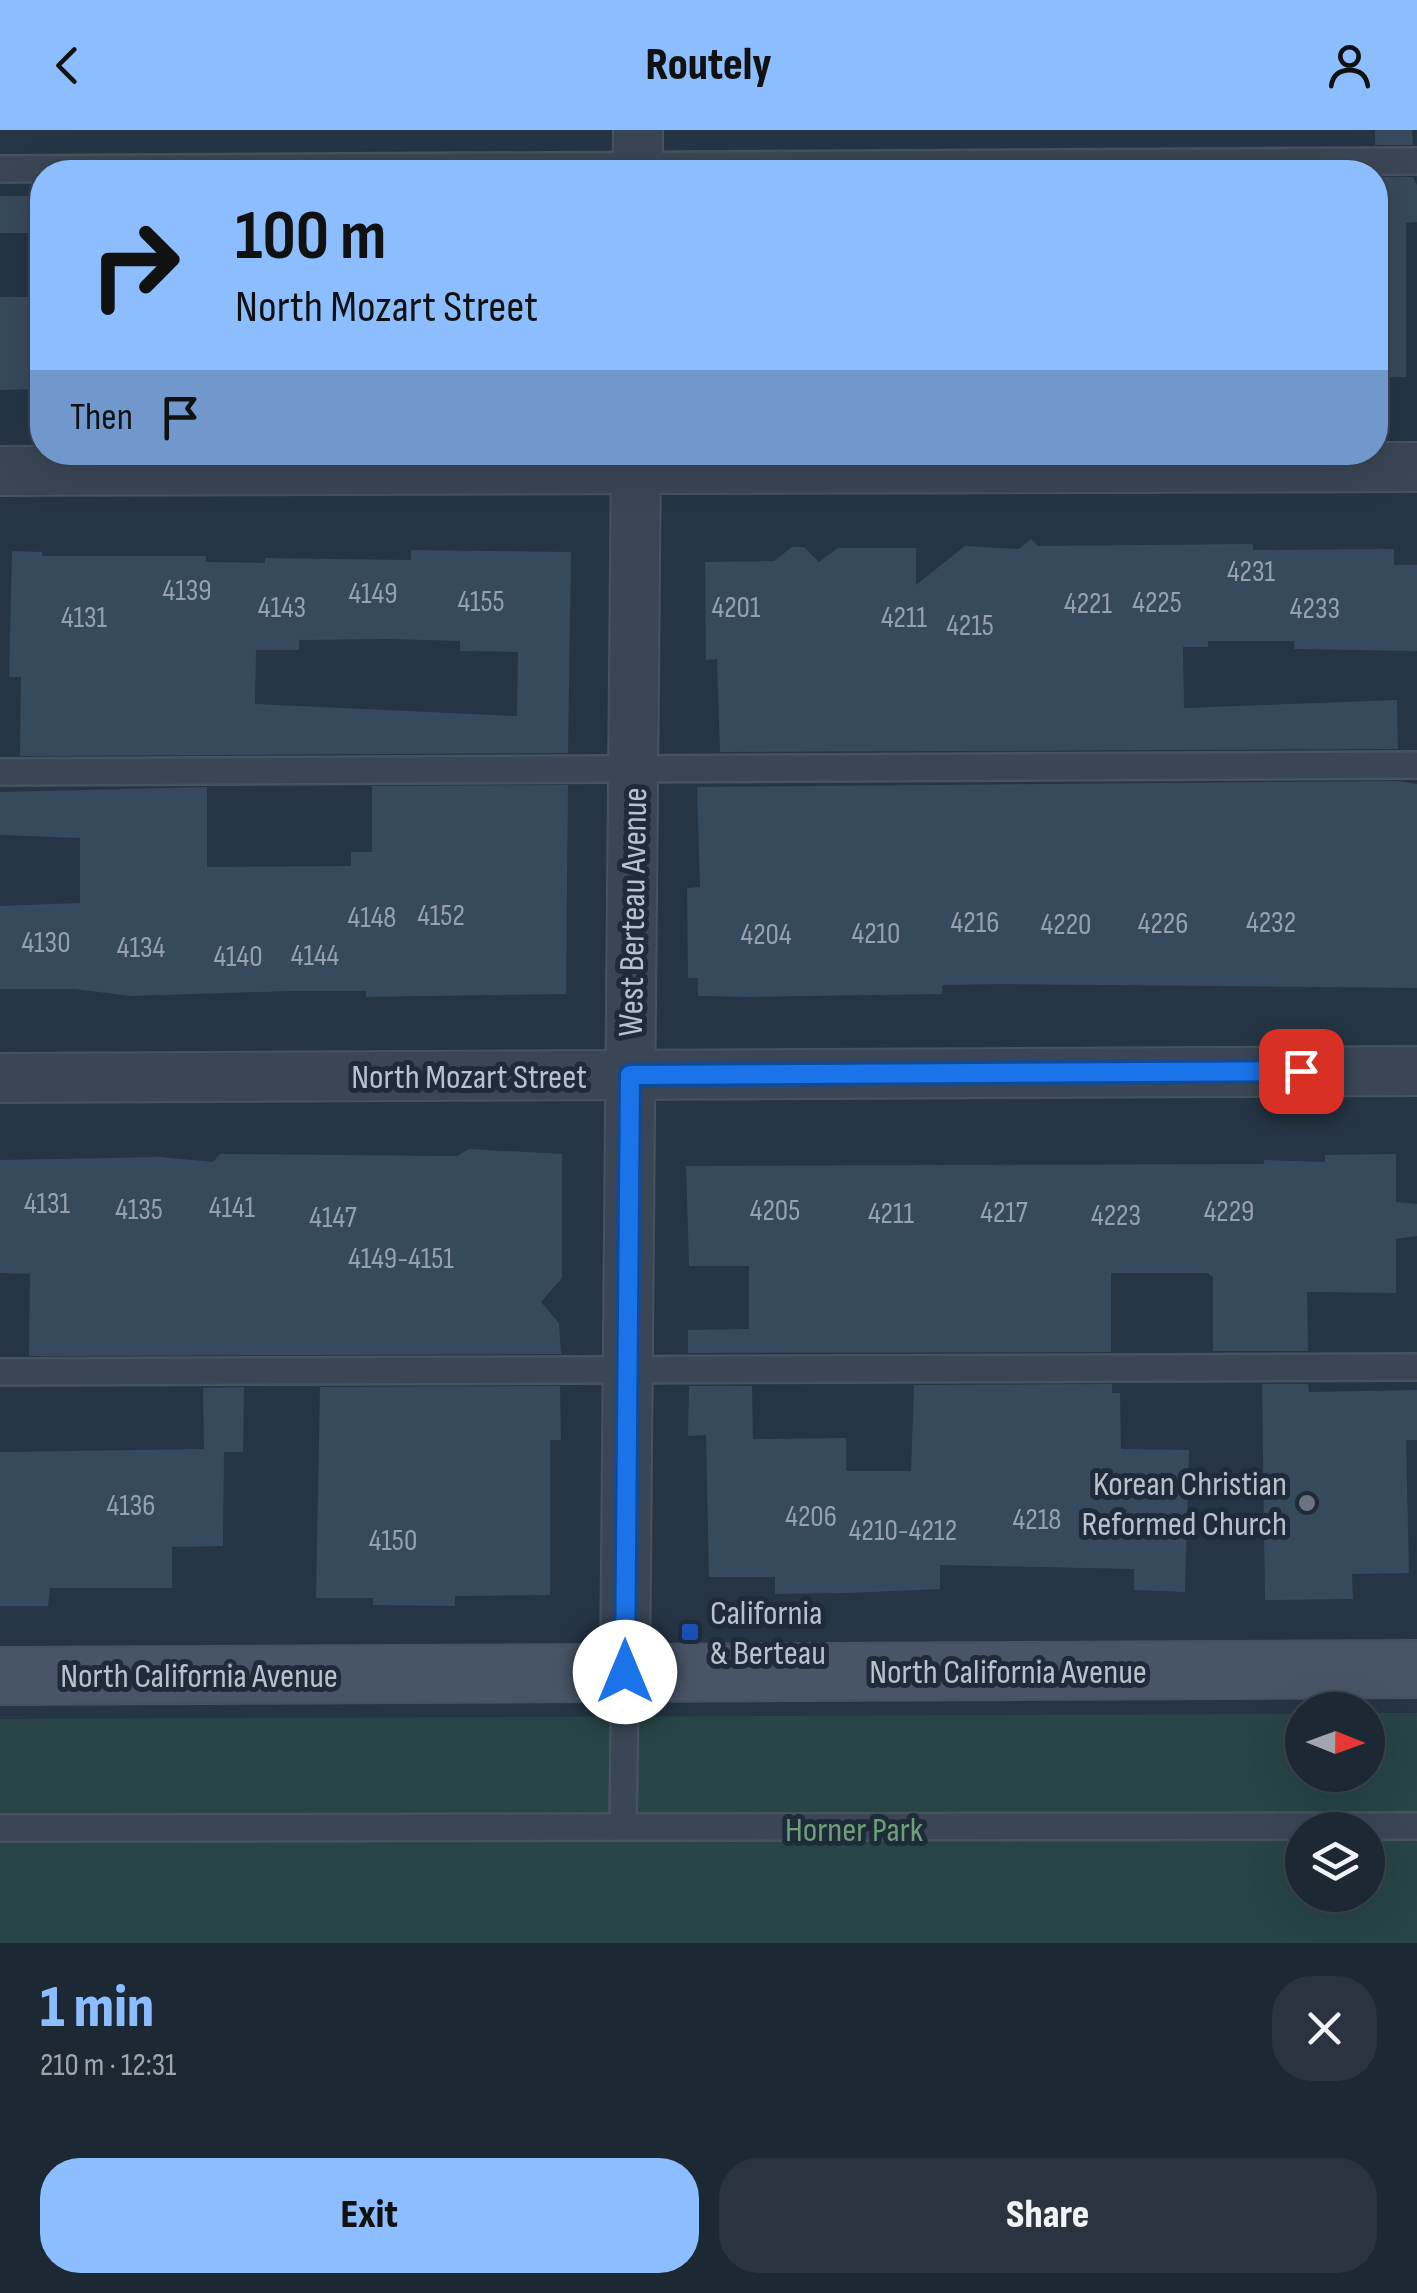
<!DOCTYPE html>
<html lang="en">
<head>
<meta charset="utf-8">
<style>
  body { margin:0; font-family:"Sofia Sans Condensed",sans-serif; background:#293440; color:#f1f3f6; height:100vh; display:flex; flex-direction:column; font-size:38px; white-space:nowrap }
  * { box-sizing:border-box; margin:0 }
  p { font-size:32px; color:#a0a6ac }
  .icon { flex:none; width:55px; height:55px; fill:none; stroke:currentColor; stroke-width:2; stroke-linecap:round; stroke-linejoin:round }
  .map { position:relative; height:1813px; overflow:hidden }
  .side { display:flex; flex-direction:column; background:#1c2834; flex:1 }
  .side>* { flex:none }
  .top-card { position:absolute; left:30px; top:30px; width:1358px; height:305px; border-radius:40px; box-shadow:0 10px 40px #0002,0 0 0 2px #3a444f; background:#8cbeff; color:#111; overflow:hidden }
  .needle { width:65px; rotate:91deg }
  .controls { position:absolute; left:1285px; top:1562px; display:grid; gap:20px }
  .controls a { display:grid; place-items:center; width:100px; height:100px; border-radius:50%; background:#1c2834; box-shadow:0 10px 40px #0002,0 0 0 2px #3a444f; font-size:50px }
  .pin { position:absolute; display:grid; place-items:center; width:85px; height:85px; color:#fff; margin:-42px; border-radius:20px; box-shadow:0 5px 15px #0006 }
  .me { position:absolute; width:110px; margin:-55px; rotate:0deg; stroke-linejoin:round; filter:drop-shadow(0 0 8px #0008) }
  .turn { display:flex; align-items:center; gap:35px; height:210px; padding:0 40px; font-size:45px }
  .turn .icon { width:130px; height:130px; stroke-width:2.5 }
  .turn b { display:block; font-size:70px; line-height:85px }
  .then { display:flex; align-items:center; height:95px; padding:0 40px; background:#0003; gap:20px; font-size:38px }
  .round { display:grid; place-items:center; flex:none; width:105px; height:105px; border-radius:40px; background:#293440 }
  .summary { display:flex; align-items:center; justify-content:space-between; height:170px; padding:0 40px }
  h1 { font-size:60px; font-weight:800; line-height:75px; color:#8cbeff }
  .primary-button { display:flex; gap:20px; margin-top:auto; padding:20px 40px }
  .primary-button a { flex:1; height:115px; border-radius:40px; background:#8cbeff; color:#111; font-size:40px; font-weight:800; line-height:115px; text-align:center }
  .primary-button a+a { background:#293440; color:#f1f3f6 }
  header { display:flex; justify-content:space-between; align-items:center; height:130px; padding:0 40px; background:#8cbeff; color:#111; font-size:45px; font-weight:800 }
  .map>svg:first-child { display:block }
  .green { fill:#284446; fill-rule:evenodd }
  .building { fill:#37495c; fill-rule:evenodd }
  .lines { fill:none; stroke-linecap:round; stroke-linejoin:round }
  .lane-casing { stroke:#475261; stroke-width:30 }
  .street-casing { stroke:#475261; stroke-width:52 }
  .secondary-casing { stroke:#475261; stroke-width:60 }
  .lane { stroke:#3a4655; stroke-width:25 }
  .street { stroke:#3a4655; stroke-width:48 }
  .secondary { stroke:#485568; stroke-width:55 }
  .route-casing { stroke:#114b97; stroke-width:25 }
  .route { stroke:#1a73e8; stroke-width:18 }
  .worship-dot { fill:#6b7280; stroke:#1f2b3a; stroke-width:4 }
  .transit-dot { fill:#1a4fb4; stroke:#1f2b3a; stroke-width:4 }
  .labels { text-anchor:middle; stroke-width:10; stroke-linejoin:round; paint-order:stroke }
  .number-label { font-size:30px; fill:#96a1b0 }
  .street-label { font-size:35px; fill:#b8c1ce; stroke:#1f2b3a }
  .poi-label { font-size:35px; fill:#b8c1ce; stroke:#1f2b3a; text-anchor:end }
  .park-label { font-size:35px; fill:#6da077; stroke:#1f2b3a }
</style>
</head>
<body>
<header><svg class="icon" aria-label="back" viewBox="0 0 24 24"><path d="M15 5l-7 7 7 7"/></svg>Routely<svg class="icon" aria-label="person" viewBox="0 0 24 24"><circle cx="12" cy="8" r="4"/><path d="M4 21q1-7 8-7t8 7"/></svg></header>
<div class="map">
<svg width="1417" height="1813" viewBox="0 0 1417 1813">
  <rect width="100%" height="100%" fill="#253545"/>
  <path class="green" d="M1368 1583H1417V1813H0V1589L1302 1584V1645H1368ZM1302 1700H1368V1765H1302Z"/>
  <path class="building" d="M1375 0H1412L1413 15H1375Z
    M1375 47H1413L1417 55V92L1406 93V247L1375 248Z
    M0 66H34V103H0Z
    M0 167H42V259L0 260Z
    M1031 409 1038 416 1253 414V420L1394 419V435H1417V521L1294 519V511H1208V517H1183L1184 578 1397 570 1398 619 720 622 717 529 706 530 705 432 774 431 792 417H804L819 432 838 418H916V455L965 416 1019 419Z
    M411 420 571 422 568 623 20 626 21 547H9L12 421 42 422V426H206V432L265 433V428L411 430ZM391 509 460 511V521L518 522 517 586 255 574 256 520H299V510Z
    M1398 651 1417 654V858L1003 854 942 855V864L750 867 698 866V848H688L687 758 700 757 697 657Z
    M568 655 566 864 366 867V861H291L130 866 75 859H0V776L80 773V708L0 705V662L207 657V737L351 736V722H372V656Z
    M469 1019 562 1024V1148L541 1172 559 1193 561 1224 29 1226 30 1144 0 1143V1030L161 1027 213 1032 220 1024 457 1026Z
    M1396 1024V1072L1417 1074V1106L1396 1109V1163L1307 1162 1308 1221H1213V1147L1208 1143H1111V1222L688 1223V1200L749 1199V1136H689L686 1036 1264 1034V1030L1325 1032V1025Z
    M1112 1254V1263H1120L1121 1319 1189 1320 1185 1462 1134 1460V1439L940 1435V1459L848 1463 775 1464V1447H709L706 1305 688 1306 689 1256H752L753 1309 846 1308V1341H911L914 1255Z
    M1262 1254H1308L1309 1262 1417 1260V1310H1406L1409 1443 1352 1444 1353 1469 1265 1470Z
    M560 1256 561 1310H550V1465L455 1466V1476L373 1475V1468H316L320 1257Z
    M244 1257 243 1322H224L223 1416 172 1417V1458H50L48 1476H0V1322L204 1319 203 1258Z"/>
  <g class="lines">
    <g class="lane-casing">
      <path id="lane" d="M0 39 1417 31
        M0 642 1417 635
        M0 1242 1417 1237
        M623 1695 625 1542
        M0 1698 1417 1696"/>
    </g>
    <g class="street-casing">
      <path id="street" d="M638 42V0
        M0 341 1417 337
        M0 948 1417 941
        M625 1542 636 322"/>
    </g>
    <g class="secondary-casing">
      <path id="secondary" d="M0 1546 1417 1539"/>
    </g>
    <use href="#lane" class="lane"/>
    <use href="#street" class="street"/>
    <use href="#secondary" class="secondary"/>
  </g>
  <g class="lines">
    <g class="route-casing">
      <path id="route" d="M625 1542 630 945 1301 941"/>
    </g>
    <use href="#route" class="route"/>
  </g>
  <circle class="worship-dot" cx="1307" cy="1373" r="10"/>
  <rect class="transit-dot" x="680" y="1492" width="20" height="20" rx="5"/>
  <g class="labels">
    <g class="number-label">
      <text x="1251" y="451">4231</text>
      <text x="187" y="470">4139</text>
      <text x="373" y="473">4149</text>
      <text x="481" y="481">4155</text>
      <text x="1157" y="482">4225</text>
      <text x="1088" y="483">4221</text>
      <text x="282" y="487">4143</text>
      <text x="736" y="487">4201</text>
      <text x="1315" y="488">4233</text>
      <text x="84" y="497">4131</text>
      <text x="904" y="497">4211</text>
      <text x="970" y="505">4215</text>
      <text x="441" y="795">4152</text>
      <text x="372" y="797">4148</text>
      <text x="975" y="802">4216</text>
      <text x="1271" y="802">4232</text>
      <text x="1163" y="803">4226</text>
      <text x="1066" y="804">4220</text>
      <text x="876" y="813">4210</text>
      <text x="766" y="814">4204</text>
      <text x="46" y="822">4130</text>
      <text x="141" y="827">4134</text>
      <text x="315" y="835">4144</text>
      <text x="238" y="836">4140</text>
      <text x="47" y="1083">4131</text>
      <text x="232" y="1087">4141</text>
      <text x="139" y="1089">4135</text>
      <text x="775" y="1090">4205</text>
      <text x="1229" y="1091">4229</text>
      <text x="1004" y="1092">4217</text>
      <text x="891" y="1093">4211</text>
      <text x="1116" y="1095">4223</text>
      <text x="333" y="1097">4147</text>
      <text x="401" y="1138">4149-4151</text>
      <text x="131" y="1385">4136</text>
      <text x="811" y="1396">4206</text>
      <text x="1037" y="1399">4218</text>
      <text x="903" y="1410">4210-4212</text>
      <text x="393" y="1420">4150</text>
    </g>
    <g class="street-label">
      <text transform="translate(632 782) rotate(-89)" y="12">West Berteau Avenue</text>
      <text x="469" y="958">North Mozart Street</text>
      <text x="1008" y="1553">North California Avenue</text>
      <text x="199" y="1557">North California Avenue</text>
    </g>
    <g class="poi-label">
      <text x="1287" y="1365">Korean Christian<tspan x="1287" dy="40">Reformed Church</tspan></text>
      <text x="710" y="1494" text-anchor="start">California<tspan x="710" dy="40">&amp; Berteau</tspan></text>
    </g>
    <g class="park-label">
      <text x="854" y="1711">Horner Park</text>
    </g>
  </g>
</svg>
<div class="controls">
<a><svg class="needle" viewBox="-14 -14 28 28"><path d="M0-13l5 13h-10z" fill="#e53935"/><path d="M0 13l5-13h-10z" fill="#a0a6ac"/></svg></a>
<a><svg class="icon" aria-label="layers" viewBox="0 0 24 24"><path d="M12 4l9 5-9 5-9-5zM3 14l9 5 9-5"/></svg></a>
</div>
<div class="pin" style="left:1301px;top:941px;background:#d93025"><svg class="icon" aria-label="arrive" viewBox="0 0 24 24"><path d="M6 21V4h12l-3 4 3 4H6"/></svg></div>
<svg class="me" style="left:625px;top:1542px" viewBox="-20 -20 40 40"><circle r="19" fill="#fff"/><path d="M0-13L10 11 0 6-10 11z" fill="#1a73e8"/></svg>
<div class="top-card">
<div class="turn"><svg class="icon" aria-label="right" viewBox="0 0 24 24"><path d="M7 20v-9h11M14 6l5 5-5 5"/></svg><div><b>100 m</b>North Mozart Street</div></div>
<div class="then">Then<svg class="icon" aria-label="arrive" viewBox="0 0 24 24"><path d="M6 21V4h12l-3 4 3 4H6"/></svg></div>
</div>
</div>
<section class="side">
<div class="summary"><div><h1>1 min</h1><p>210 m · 12:31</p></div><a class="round"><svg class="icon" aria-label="close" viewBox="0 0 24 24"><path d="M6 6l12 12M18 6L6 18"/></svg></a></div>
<div class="primary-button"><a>Exit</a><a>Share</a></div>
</section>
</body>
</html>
